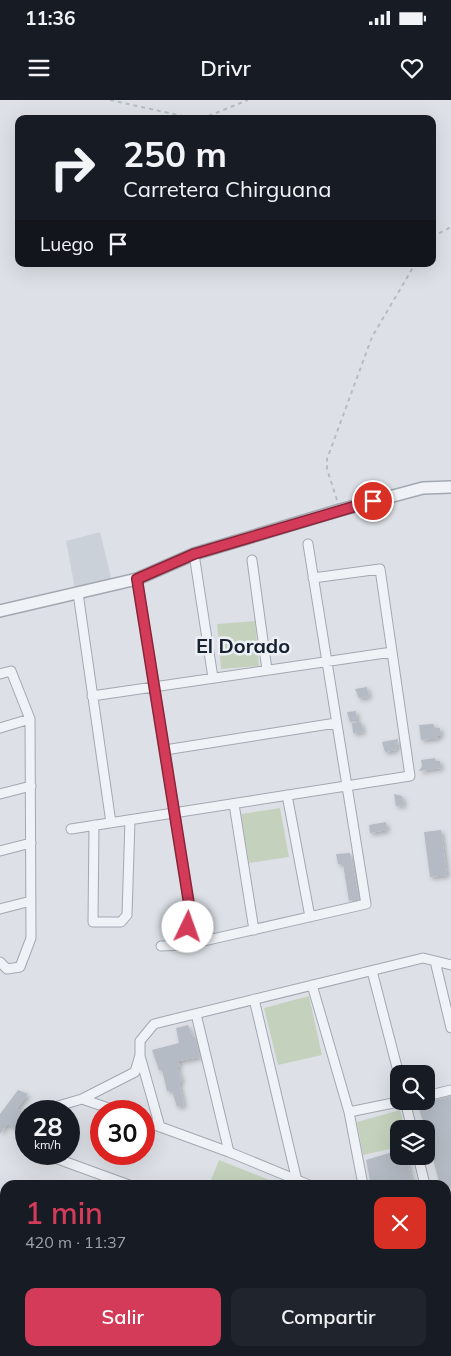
<!DOCTYPE html>
<html lang="es">
<head>
<meta charset="utf-8">
<style>
  body { margin:0; font-family:Mulish,sans-serif; background:#20242c; color:#f1f3f6; height:100vh; display:flex; flex-direction:column; font-size:19px; white-space:nowrap }
  * { box-sizing:border-box; margin:0 }
  p { font-size:16px; color:#9ea1a6 }
  .icon { flex:none; width:28px; height:28px; fill:none; stroke:currentColor; stroke-width:2; stroke-linecap:round; stroke-linejoin:round }
  .map { position:relative; flex:1; overflow:hidden }
  .sheet { position:absolute; left:0px; top:1080px; width:451px; height:176px; display:flex; flex-direction:column; background:#171b24; border-radius:15px 15px 0 0; box-shadow:0 5px 20px #0002 }
  .sheet>* { flex:none }
  .banner { position:absolute; left:15px; top:15px; width:421px; height:152px; border-radius:10px; box-shadow:0 5px 20px #0002; background:#171b24; color:#f1f3f6; overflow:hidden }
  .controls { position:absolute; left:390px; top:965px; display:grid; gap:10px }
  .controls a { display:grid; place-items:center; width:45px; height:45px; border-radius:10px; background:#171b24; box-shadow:0 5px 20px #0002; font-size:25px }
  .speed { position:absolute; left:15px; top:1000px; display:flex; gap:10px; font-size:25px; font-weight:700; text-align:center }
  .speed>* { display:grid; place-content:center; width:65px; height:65px; border-radius:50%; background:#171b24; box-shadow:0 5px 20px #0002; line-height:1 }
  .speed small { font-size:12px; font-weight:400 }
  .speed .limit { border:8px solid #d22; background:#fff; color:#111 }
  .pin { position:absolute; display:grid; place-items:center; width:42px; height:42px; color:#fff; margin:-21px; border:2px solid #fff; border-radius:50%; box-shadow:0 1px 5px #0007 }
  .me { position:absolute; width:55px; margin:-28px; rotate:3deg; stroke-linejoin:round; filter:drop-shadow(0 0 4px #0008) }
  .turn { display:flex; align-items:center; gap:18px; height:105px; padding:0 25px; font-size:22px }
  .turn .icon { width:65px; height:65px; stroke-width:2.5 }
  .turn b { display:block; font-size:35px; line-height:42px }
  .then { display:flex; align-items:center; height:48px; padding:0 25px; background:#0003; gap:10px; font-size:19px }
  .round { display:grid; place-items:center; flex:none; width:52px; height:52px; border-radius:10px; background:#20242c }
  .head { display:flex; align-items:center; justify-content:space-between; height:85px; padding:0 25px }
  h1 { font-size:30px; font-weight:600; line-height:38px; color:#d33b59 }
  .button { display:flex; gap:10px; margin-top:auto; padding:10px 25px }
  .button a { flex:1; height:58px; border-radius:10px; background:#d33b59; color:#fff; font-size:20px; font-weight:600; line-height:58px; text-align:center }
  .button a+a { background:#20242c; color:#f1f3f6 }
  .status { display:flex; justify-content:space-between; align-items:center; height:35px; padding:0 25px; background:#171b24; direction:ltr }
  .status svg { height:14px; fill:currentColor }
  header { display:flex; justify-content:space-between; align-items:center; height:65px; padding:0 25px; background:#171b24; font-size:22px; font-weight:600 }
  .map>svg:first-child { display:block }
  .built { fill:#cbd1d9 }
  .green { fill:#c4d2bd }
  .building { fill:#b4bbc4; filter:url(#shadow) }
  .lines { fill:none; stroke-linecap:round; stroke-linejoin:round }
  .minor-casing { stroke:#a2a8b1; stroke-width:11 }
  .tertiary-casing { stroke:#a2a8b1; stroke-width:14 }
  .path { stroke:#b7bcc2; stroke-width:2; stroke-dasharray:4 4; stroke-linecap:butt }
  .minor { stroke:#eff2f6; stroke-width:9 }
  .tertiary { stroke:#eff2f6; stroke-width:11 }
  .route-casing { stroke:#89263a; stroke-width:12 }
  .route { stroke:#d33b59; stroke-width:9 }
  .labels { text-anchor:middle; stroke-width:5; stroke-linejoin:round; paint-order:stroke }
  .neighbourhood-label { font-size:20px; font-weight:bold; fill:#18212f; stroke:#ecf0f5 }
</style>
</head>
<body>
<div class="status"><b>11:36</b><svg viewBox="0 0 49 12"><path d="M0 12V9h3v3zM5 12V6h3v6zM10 12V3h3v9zM15 12V0h3v12zM26 1h20v11H26zM47 4h2v5h-2z"/></svg></div>
<header><svg class="icon" aria-label="menu" viewBox="0 0 24 24"><path d="M4 6h16M4 12h16M4 18h16"/></svg>Drivr<svg class="icon" aria-label="heart" viewBox="0 0 24 24"><path d="M12 20l-8-8c-3-5 5-10 8-4 3-6 11-1 8 4z"/></svg></header>
<div class="map">
<svg width="451" height="1256" viewBox="0 0 451 1256">
  <defs>
    <filter id="shadow"><feDropShadow dx="2.5" dy="2.5" stdDeviation="2.5" flood-color="#0004"/></filter>
  </defs>
  <rect width="100%" height="100%" fill="#dde1e7"/>
  <path class="built" d="M100 432 112 481 75 489 66 441Z"/>
  <path class="green" d="M255 521 259 566 221 569 217 524Z
    M280 708 289 757 249 763 241 714Z
    M309 896 322 955 278 965 264 908Z
    M400 1010 405 1029H399V1047L363 1055 357 1022Z
    M219 1060 282 1085H209Z"/>
  <path class="building" d="M367 587 369 597 359 598 355 589Z
    M356 611 357 621 350 622 347 612Z
    M361 622 363 632 353 633 352 623Z
    M433 624 435 628H440L441 635 438 636V638L421 640 419 625Z
    M398 639 396 650 385 652 382 642Z
    M435 658 436 661H440L441 668 419 671 422 666 421 660Z
    M394 694 402 696 404 705 396 706Z
    M386 722 387 730 370 733 369 725Z
    M441 730 447 775 430 777 424 732Z
    M350 753 359 798 349 801 343 764H338L336 754Z
    M188 925 193 937 195 936 200 957 178 961 180 966 177 967 182 981 179 983 184 1005 177 1007 172 991H167L162 970H159L152 950 179 943 176 928Z
    M18 990 28 994 17 1009 26 1013V1021L21 1031 7 1024 0 1034V1014Z
    M451 996V1085H440L418 1004Z
    M399 1050V1056H406L413 1085H371L366 1060Z"/>
  <g class="lines">
    <g class="minor-casing">
      <path id="minor" d="M194 454 213 578
        M252 460 267 570
        M137 479 190 810 186 845
        M78 493 111 723
        M0 574 11 571 30 619 31 838 20 867 7 869 0 862
        M92 596 392 552
        M0 628 30 619
        M165 650 336 623
        M0 694 31 686
        M287 695 310 817
        M234 704 254 830
        M94 725 93 822H121L127 815 130 720
        M71 729 410 676 380 469 313 478
        M0 751 31 743
        M0 809 31 801
        M161 846 186 845 366 804 308 444
        M435 861 451 928
        M372 871 399 975
        M312 885 349 1012 363 1085
        M254 899 297 1081
        M196 914 229 1052
        M140 956 160 1027
        M426 996 451 990
        M82 999 117 1011
        M405 1001 412 1029
        M47 1011 51 1008 82 999 135 972 140 955V941L154 924 423 858 451 865
        M349 1012 403 1001
        M144 1021 229 1052 309 1085
        M44 1054 129 1085
        M418 1056 425 1085
        M446 1177 451 1197"/>
    </g>
    <g class="tertiary-casing">
      <path id="tertiary" d="M0 511 137 479 194 454 340 410 423 388 451 387
        M0 1235 5 1237
        M51 1251 66 1256"/>
    </g>
    <path class="path" d="M110 0 196 19
      M201 19 248 0
      M432 137 451 127
      M337 400 327 369V359L372 237 415 164"/>
    <use href="#minor" class="minor"/>
    <use href="#tertiary" class="tertiary"/>
  </g>
  <g class="lines">
    <g class="route-casing">
      <path id="route" d="M188 827 190 810 137 479 194 454 373 401"/>
    </g>
    <use href="#route" class="route"/>
  </g>
  <g class="labels">
    <g class="neighbourhood-label">
      <text x="243" y="553">El Dorado</text>
    </g>
  </g>
</svg>
<div class="controls">
<a><svg class="icon" aria-label="search" viewBox="0 0 24 24"><circle cx="10" cy="10" r="6"/><path d="M15 15l6 6"/></svg></a>
<a><svg class="icon" aria-label="layers" viewBox="0 0 24 24"><path d="M12 4l9 5-9 5-9-5zM3 14l9 5 9-5"/></svg></a>
</div>
<div class="speed"><div>28<small>km/h</small></div><div class="limit">30</div></div>
<div class="pin" style="left:373px;top:401px;background:#d93025"><svg class="icon" aria-label="arrive" viewBox="0 0 24 24"><path d="M6 21V4h12l-3 4 3 4H6"/></svg></div>
<svg class="me" style="left:188px;top:827px" viewBox="-20 -20 40 40"><circle r="19" fill="#fff"/><path d="M0-13L10 11 0 6-10 11z" fill="#d33b59"/></svg>
<div class="banner">
<div class="turn"><svg class="icon" aria-label="right" viewBox="0 0 24 24"><path d="M7 20v-9h11M14 6l5 5-5 5"/></svg><div><b>250 m</b>Carretera Chirguana</div></div>
<div class="then">Luego<svg class="icon" aria-label="arrive" viewBox="0 0 24 24"><path d="M6 21V4h12l-3 4 3 4H6"/></svg></div>
</div>
<section class="sheet">
<div class="head"><div><h1>1 min</h1><p>420 m · 11:37</p></div><a class="round" style="background:#d93025;color:#fff"><svg class="icon" aria-label="close" viewBox="0 0 24 24"><path d="M6 6l12 12M18 6L6 18"/></svg></a></div>
<div class="button"><a>Salir</a><a>Compartir</a></div>
</section>
</div>
</body>
</html>
